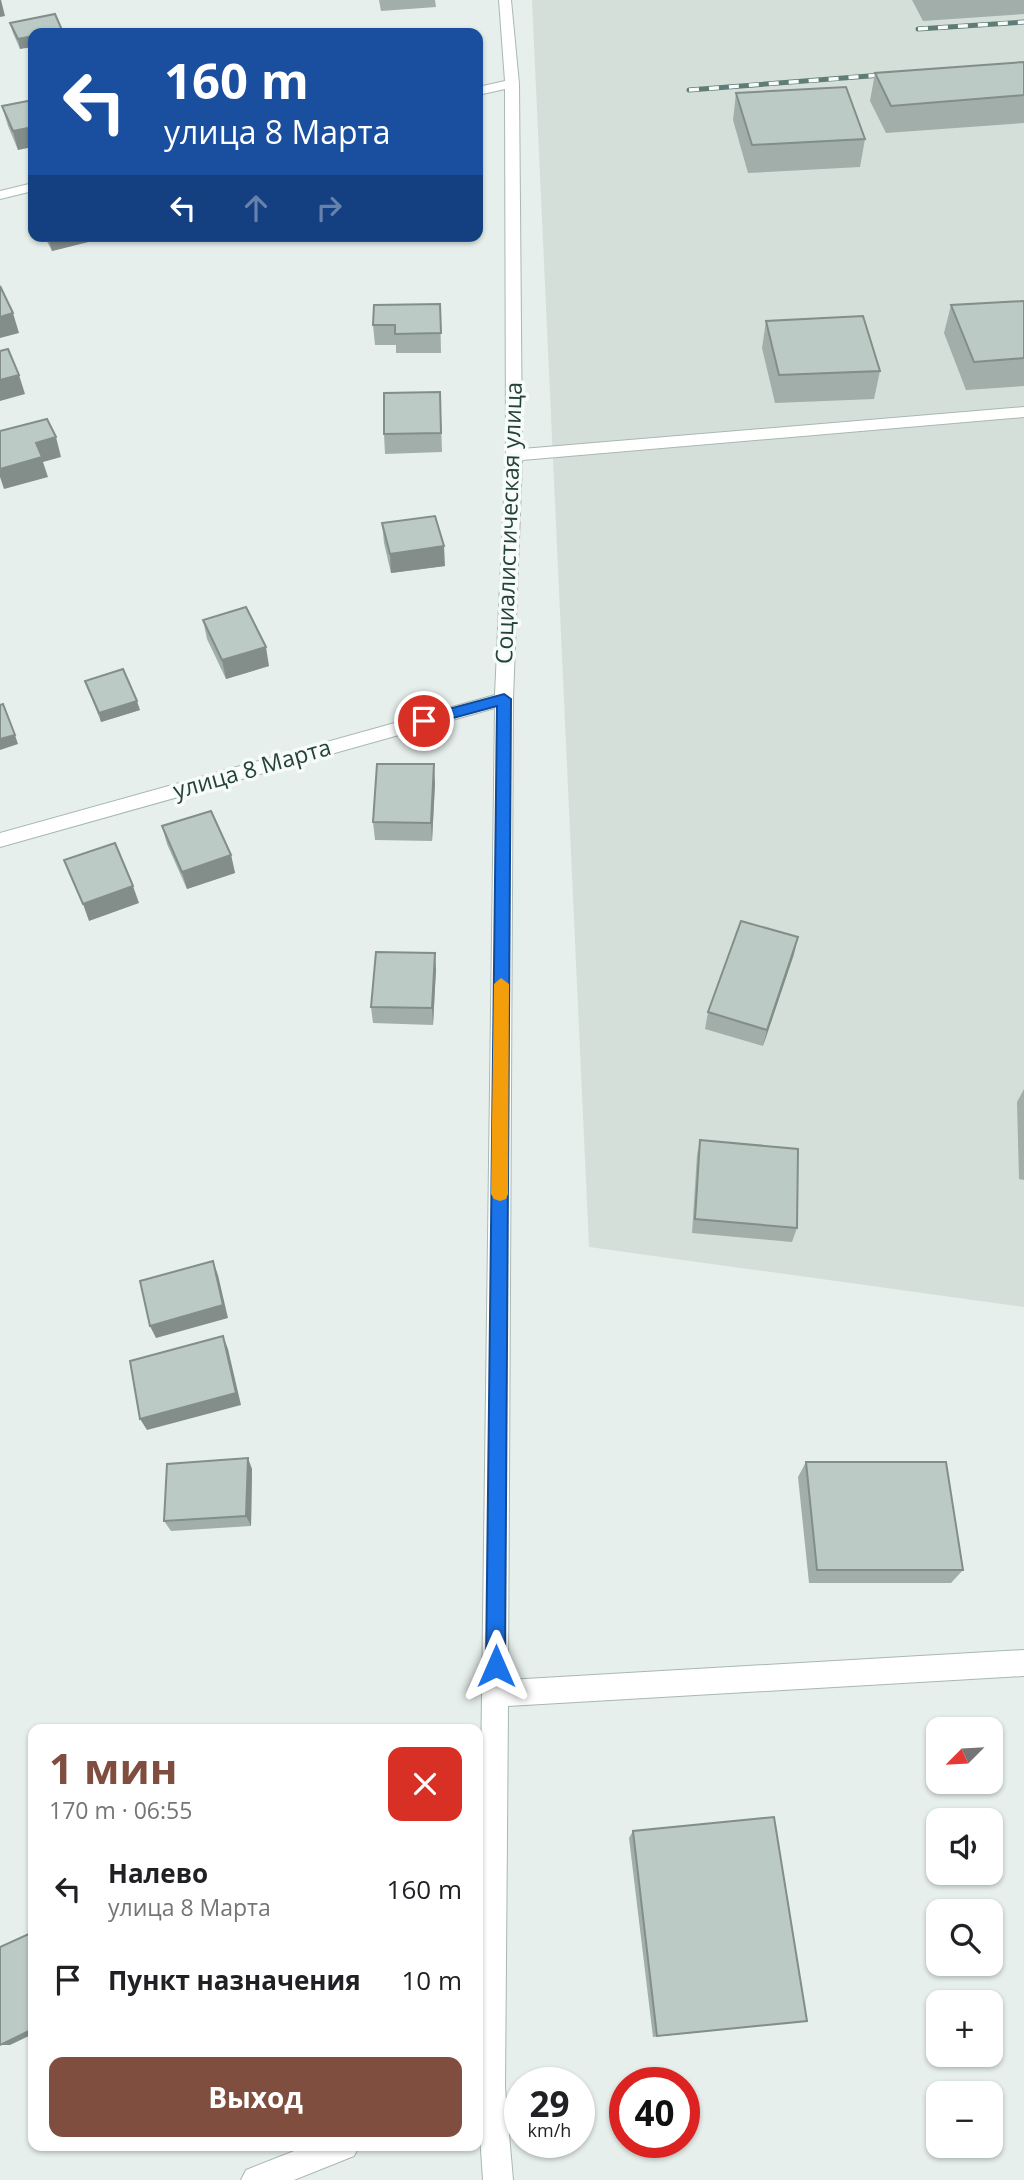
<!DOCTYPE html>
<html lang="ru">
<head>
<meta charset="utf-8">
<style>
  body { margin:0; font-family:"Open Sans",sans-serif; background:#f6f6f6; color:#202124; height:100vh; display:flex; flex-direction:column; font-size:26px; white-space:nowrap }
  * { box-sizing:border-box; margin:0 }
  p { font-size:23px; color:#757577 }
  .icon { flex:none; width:38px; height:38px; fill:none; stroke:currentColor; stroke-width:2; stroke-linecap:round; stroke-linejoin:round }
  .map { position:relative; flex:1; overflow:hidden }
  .side { position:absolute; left:28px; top:1724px; width:455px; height:427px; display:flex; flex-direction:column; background:#fff; border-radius:14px; box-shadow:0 2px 5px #0004 }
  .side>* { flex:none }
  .guide { position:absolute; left:28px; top:28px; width:455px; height:214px; border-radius:14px; box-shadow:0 2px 5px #0004; background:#1a4fa0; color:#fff; overflow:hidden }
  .needle { width:46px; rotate:246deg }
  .fabs { position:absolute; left:926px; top:1717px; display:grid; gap:14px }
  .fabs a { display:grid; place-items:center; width:77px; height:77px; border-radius:14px; background:#fff; box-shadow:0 2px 5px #0004; font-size:35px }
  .speed { position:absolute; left:504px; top:2067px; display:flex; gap:14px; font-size:35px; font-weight:700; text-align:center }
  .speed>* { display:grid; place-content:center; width:91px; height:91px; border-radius:50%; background:#fff; box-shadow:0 2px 5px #0004; line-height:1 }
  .speed small { font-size:18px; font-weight:400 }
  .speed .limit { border:10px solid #d22; background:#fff; color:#111 }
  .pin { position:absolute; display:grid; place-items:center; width:60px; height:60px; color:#fff; margin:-30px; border:4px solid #fff; border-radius:50%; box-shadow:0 2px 7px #0007 }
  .me { position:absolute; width:77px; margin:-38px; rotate:0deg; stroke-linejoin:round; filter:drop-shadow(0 0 5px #0008) }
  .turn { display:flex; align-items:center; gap:24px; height:147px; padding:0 21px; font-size:32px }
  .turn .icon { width:91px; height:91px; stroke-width:2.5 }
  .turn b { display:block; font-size:49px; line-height:60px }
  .lanes { display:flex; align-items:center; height:66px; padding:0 21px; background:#0003; justify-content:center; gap:35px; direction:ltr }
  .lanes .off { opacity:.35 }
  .round { display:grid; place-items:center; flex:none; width:74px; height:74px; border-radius:14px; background:#f6f6f6 }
  .summary { display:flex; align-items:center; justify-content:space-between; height:119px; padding:0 21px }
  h1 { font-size:42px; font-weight:700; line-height:52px; color:#7f4e3f }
  .button { display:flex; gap:14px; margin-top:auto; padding:14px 21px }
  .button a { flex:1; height:80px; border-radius:14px; background:#7f4e3f; color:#fff; font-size:28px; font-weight:700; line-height:80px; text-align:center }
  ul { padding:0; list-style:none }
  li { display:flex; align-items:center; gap:21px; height:91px; padding:0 21px }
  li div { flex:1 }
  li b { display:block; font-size:26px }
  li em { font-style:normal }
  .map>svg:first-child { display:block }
  .built { fill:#d4dfda }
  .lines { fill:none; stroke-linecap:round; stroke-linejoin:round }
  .minor-casing { stroke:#a8b8b2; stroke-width:2 }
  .minor { fill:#fff; fill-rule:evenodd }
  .rail-casing { stroke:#5f7d75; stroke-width:5 }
  .rail { stroke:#f7fbf9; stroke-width:3.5; stroke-dasharray:10; stroke-linecap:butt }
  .wall { fill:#a1aea9 }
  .shaded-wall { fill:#838d89 }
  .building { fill:#bbcac4; stroke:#838d89; stroke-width:2 }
  .route { fill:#1a73e8; stroke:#114b97; stroke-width:2 }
  .slow { fill:#f59e0b }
  .labels { text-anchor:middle; stroke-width:7; stroke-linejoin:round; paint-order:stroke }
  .street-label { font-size:23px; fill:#24423a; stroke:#f7fbf9 }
</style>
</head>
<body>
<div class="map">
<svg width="1024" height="2180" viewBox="0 0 1024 2180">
  <rect width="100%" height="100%" fill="#e6efeb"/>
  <path class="built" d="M532 0H1024V1307L589 1247Z"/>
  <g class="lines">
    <g class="minor-casing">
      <path id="minor" d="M499 0H511L519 84 522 449 1024 407V417L522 460 513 699 508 1680 1024 1650V1676L508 1706 505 2088 513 2180H483L478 2105V1998L495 708 0 847V833L495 695 506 455 505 89 478 95V87L505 81Z
        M33 183V191L0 199V191Z
        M307 2146H359L354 2156 294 2180H241L246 2170Z"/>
    </g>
    <use href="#minor" class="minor"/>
    <g class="rail-casing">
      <path id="rail" d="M918 29 1024 22
        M689 90 895 74"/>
    </g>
    <use href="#rail" class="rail"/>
  </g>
  <path class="wall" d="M379 0H435L436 7 381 11Z
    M912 0H1024V14L923 21Z
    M10 23 62 30 63 33H33L20 49 13 33Z
    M1024 62V123L886 133 870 101 875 73Z
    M736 93 865 139 860 167 748 173 733 120Z
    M33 100 18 150 8 126 2 106Z
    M44 236H104V238L52 251Z
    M1024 301V386L966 390 944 333 951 305Z
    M440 304 441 353H396V345H375L373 325Z
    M766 321 880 371 874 399 775 403 762 348Z
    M440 392 442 452 385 454 384 434Z
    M382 523 445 566 391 573 384 543Z
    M203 620 269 666 226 679 207 639Z
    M85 681 140 710 101 722Z
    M435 783 432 841 375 840 373 822Z
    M162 826 231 855 235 873 187 889 167 844Z
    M794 954 763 1046 705 1029 708 1012Z
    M436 969 433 1025 373 1023 371 1007Z
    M1024 1089V1180L1019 1179 1017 1102Z
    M700 1140 797 1228 792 1242 692 1233 697 1155Z
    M806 1462 963 1570 951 1583H809L798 1477Z
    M252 1469 251 1526 171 1531 164 1521Z
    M633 1831 807 2021 653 2037 629 1838Z"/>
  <path class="shaded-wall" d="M0 0H1L5 16 0 17Z
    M33 36V47L20 49 18 39Z
    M33 127V147L18 150 13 131Z
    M48 236H104V238L52 251Z
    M13 313 19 333 0 338V317Z
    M19 375 25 394 0 401V380Z
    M56 437 61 457 43 462 48 477 4 489 0 477V469L36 443Z
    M444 546 445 566 391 573 390 554Z
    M266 647 269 666 226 679 222 660Z
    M137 701 140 710 101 722 99 713Z
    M15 735 18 744 0 750V739Z
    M434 764 435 783 432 841 431 823Z
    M231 855 235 873 187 889 182 872Z
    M133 886 139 903 89 921 83 904Z
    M798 937 794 954 763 1046 767 1030Z
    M435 953 436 969 433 1025 432 1008Z
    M213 1261 218 1275 228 1318 156 1338 150 1326Z
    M223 1336 228 1349 241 1405 147 1430 140 1419Z
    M248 1458 252 1469 251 1526 246 1516Z
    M33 2029V2034L10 2045H0Z"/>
  <path class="building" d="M55 14 62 30 48 33H33V36L18 39 10 23Z
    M1024 62V95L891 106 875 73Z
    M846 87 865 139 752 145 736 93Z
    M33 100V127L13 131 2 106Z
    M0 286 13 313 0 317Z
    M1024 301V358L974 362 951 305Z
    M440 304 441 333 395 334V325H373L374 305Z
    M863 316 880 371 779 375 766 321Z
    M8 349 19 375 0 380V351Z
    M440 392 441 433 384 434V393Z
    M47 419 56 437 36 443 42 457 0 469V431Z
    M435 516 444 546 390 554 382 523Z
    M246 607 266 647 222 660 203 620Z
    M123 669 137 701 99 713 85 681Z
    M3 704 15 735 0 739V705Z
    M377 764H434L431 823 373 822Z
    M211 811 231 855 182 872 162 826Z
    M115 843 133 886 83 904 64 860Z
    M741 921 798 937 767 1030 708 1012Z
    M376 952 435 953 432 1008 371 1007Z
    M700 1140 798 1149 797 1228 695 1219Z
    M213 1261 223 1305 150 1326 140 1281Z
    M223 1336 236 1393 140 1419 130 1361Z
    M248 1458 246 1516 164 1521 167 1464Z
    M806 1462H946L963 1570H817Z
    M774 1817 807 2021 657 2036 633 1831Z
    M33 1932V2029L0 2045V1947Z"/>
  <path class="route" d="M504 694 511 699 505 1666 503 1673 496 1676 489 1673 486 1666 497 706 424 726 417 721 419 717Z"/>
  <path class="slow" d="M501 978 509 984 508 1194 506 1199 500 1201 494 1199 491 1194 494 984Z"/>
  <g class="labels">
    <g class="street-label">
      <text transform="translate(509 523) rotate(-88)" y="8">Социалистическая улица</text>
      <text transform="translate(252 769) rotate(-16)" y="8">улица 8 Марта</text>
    </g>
  </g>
</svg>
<div class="fabs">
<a><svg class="needle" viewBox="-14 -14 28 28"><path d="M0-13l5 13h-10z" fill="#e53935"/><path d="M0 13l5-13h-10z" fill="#757577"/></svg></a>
<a><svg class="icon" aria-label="sound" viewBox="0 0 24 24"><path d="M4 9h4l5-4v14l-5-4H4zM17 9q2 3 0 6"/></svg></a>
<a><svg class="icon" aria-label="search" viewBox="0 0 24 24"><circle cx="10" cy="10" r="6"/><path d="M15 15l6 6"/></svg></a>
<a>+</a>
<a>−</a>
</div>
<div class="speed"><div>29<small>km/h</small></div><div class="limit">40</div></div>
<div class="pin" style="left:424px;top:721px;background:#d93025"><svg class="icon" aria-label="arrive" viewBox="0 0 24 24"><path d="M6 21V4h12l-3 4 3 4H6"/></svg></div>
<svg class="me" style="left:496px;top:1666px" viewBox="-20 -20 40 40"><path d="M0-17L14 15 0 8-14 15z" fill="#1a73e8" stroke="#fff" stroke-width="4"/></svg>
<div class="guide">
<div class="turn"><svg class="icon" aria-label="left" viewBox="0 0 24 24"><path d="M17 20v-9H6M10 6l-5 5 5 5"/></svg><div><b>160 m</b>улица 8 Марта</div></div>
<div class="lanes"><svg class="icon" aria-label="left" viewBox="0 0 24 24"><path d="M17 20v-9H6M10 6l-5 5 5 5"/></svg><svg class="icon off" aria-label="ahead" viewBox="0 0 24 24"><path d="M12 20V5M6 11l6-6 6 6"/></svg><svg class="icon off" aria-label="right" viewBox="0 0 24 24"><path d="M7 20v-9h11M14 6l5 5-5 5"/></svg></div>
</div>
<section class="side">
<div class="summary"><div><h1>1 мин</h1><p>170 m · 06:55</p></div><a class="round" style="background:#d93025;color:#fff"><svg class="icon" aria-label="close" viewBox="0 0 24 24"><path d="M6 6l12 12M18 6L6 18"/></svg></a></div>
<ul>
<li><svg class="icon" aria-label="left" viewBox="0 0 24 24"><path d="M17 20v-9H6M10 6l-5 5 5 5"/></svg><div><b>Налево</b><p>улица 8 Марта</p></div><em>160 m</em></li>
<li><svg class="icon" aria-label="arrive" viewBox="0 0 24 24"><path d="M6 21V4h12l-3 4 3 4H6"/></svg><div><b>Пункт назначения</b></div><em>10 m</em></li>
</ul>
<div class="button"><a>Выход</a></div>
</section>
</div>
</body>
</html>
